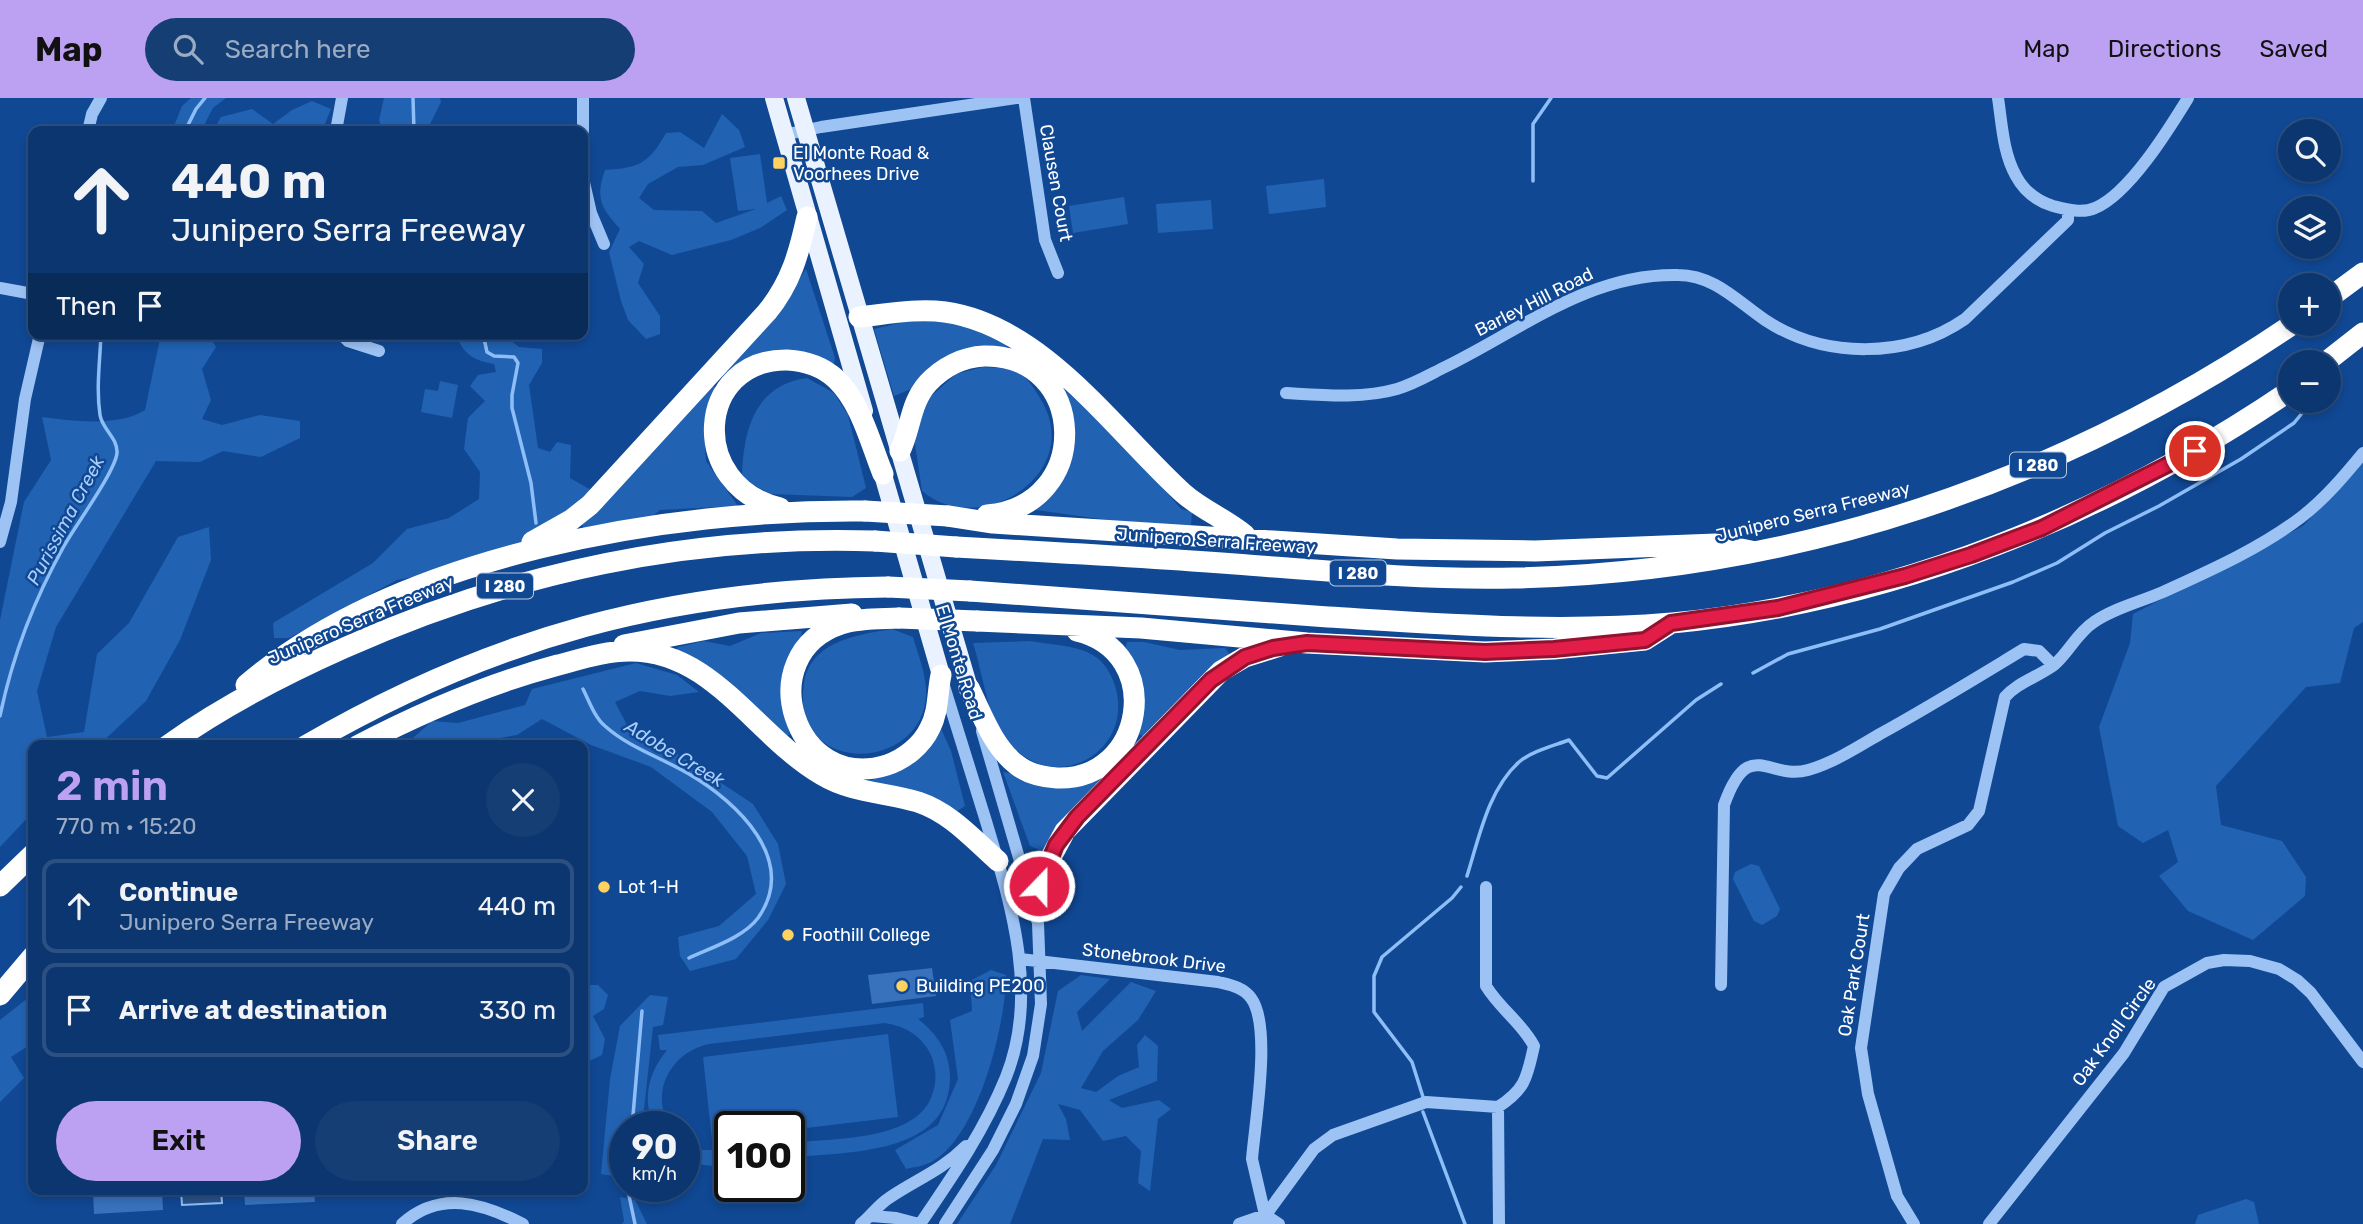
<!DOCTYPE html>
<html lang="en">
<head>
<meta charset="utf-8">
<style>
  body { margin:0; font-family:Rubik,sans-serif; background:#153e74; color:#f1f3f6; height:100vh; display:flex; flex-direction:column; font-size:26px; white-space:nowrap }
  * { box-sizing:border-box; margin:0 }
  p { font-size:23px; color:#9aabc3 }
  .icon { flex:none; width:38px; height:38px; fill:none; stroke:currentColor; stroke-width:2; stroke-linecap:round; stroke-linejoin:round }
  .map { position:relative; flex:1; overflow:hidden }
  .panel { position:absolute; left:28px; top:642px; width:560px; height:455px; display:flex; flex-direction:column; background:#0c366f; border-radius:14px; box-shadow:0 4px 10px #0003,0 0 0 2px #2c5082 }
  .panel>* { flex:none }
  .banner { position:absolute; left:28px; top:28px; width:560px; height:214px; border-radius:14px; box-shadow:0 4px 10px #0003,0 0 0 2px #2c5082; background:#0c366f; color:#f1f3f6; overflow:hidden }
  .buttons { position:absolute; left:2278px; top:21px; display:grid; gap:14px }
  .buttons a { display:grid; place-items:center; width:63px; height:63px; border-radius:50%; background:#0c366f; box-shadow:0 4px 10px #0003,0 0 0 2px #2c5082; font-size:35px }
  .speed { position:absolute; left:609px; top:1013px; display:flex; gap:14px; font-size:35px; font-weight:700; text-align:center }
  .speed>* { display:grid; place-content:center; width:91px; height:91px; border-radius:50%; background:#0c366f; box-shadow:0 4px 10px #0003,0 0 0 2px #2c5082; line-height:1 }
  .speed small { font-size:18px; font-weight:400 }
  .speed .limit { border:4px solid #111; border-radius:10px; background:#fff; color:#111 }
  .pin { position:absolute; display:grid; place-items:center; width:60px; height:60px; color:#fff; margin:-30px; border:4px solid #fff; border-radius:50%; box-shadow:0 2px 7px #0007 }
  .me { position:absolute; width:77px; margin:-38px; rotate:22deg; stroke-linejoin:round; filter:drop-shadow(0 0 5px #0008) }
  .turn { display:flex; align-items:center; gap:24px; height:147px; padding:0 28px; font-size:32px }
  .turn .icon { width:91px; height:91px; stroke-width:2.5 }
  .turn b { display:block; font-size:49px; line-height:60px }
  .then { display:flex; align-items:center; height:66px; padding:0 28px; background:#0003; gap:14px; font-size:26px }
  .round { display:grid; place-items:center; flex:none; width:74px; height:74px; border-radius:37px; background:#153e74 }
  .head { display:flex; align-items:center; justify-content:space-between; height:119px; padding:0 28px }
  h1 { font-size:42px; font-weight:600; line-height:52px; color:#bca0f2 }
  .button { display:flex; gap:14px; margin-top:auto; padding:14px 28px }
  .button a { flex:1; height:80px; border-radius:42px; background:#bca0f2; color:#111; font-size:28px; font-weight:600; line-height:80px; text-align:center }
  .button a+a { background:#153e74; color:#f1f3f6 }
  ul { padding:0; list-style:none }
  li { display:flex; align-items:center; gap:21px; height:94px; margin:0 14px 10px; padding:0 14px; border:4px solid #2c5082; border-radius:14px }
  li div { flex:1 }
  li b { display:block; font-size:26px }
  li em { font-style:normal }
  header { display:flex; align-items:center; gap:42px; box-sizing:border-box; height:98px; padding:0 35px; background:#bca0f2; color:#111 }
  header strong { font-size:33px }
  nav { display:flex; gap:38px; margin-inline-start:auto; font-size:24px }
  .search { width:490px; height:63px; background:#153e74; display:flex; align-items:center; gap:18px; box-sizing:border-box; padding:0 24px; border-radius:38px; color:#9aabc3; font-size:26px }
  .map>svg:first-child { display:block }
  .green { fill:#2162b3 }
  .water { fill:#29538b; stroke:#8ebef7; stroke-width:2 }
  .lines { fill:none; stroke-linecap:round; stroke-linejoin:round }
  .stream { stroke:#8ebef7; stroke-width:3.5 }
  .building { fill:#3872bc }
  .minor { stroke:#9dc3f4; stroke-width:12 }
  .major { stroke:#eaf2ff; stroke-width:18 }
  .highway { stroke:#fff; stroke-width:21 }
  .highway-bridge { stroke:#fff; stroke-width:21 }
  .route-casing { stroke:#92132f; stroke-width:18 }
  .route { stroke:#e11d48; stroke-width:12 }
  .poi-dot { fill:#ffd260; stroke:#104894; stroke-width:2.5 }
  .labels { text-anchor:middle; stroke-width:5; stroke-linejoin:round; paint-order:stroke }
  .shield { fill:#104894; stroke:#b7c8df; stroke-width:2 }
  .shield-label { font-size:16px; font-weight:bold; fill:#fff }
  .poi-label { font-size:18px; fill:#fff; stroke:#104894; text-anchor:start }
  .street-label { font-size:18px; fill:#fff; stroke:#104894 }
  .water-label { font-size:19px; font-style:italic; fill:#a9cefb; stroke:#104894 }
</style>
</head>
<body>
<header>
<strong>Map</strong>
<div class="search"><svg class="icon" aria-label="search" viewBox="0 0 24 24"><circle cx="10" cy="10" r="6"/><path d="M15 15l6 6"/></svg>Search here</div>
<nav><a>Map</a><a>Directions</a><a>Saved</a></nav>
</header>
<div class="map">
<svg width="2363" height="1126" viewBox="0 0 2363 1126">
  <rect width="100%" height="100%" fill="#104894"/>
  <path class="green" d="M191 0H226L213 10 201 33H172L182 8Z
    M384 0H440L441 4 428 30 432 33H383L379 22Z
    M312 3 331 11 322 33H213L221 19 252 11 273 26 292 12Z
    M722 16 739 32 745 49 703 67 678 69 648 86 639 100 654 112 702 113 716 125 756 111 738 113 730 60 760 56 767 105 781 98 787 112 760 130 731 142 672 157 639 143 629 149 644 166 638 185 660 218V236L646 241 628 222 621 203 609 154 620 131C601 109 595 101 605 72 640 70 649 65 666 35L680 34 704 50Z
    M1324 81 1326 109 1269 116 1266 88Z
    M1124 99 1128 126 1073 135 1069 108Z
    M1211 102 1213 131 1158 135 1156 106Z
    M806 171 835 260 833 271 820 264 726 282 720 276 778 212Z
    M921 220 978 230 1008 246 1005 252 894 298 874 231Z
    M161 236H209L216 249 202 271 211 302 202 321 222 327 260 317 300 323V340L261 359 223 353 200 364 156 363 56 529 37 593 47 639 84 634 97 556 129 525 178 439 209 429 211 462 180 542 146 603 99 647 33 648V714L0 749V522L24 404 51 362 42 319C73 323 118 329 145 312Z
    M455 236H502L519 249 542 251V265L529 287 538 350 550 354 557 344 571 347 570 380 591 392 559 426 513 449 464 469 397 482 289 540H274L273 525 373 465 407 431 449 420 479 401 480 374 464 351 468 320 485 303 470 288 478 277 496 274 494 266C472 262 464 256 455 236Z
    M983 269C992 270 1006 269 1015 273 1026 277 1034 290 1040 300 1087 375 980 442 922 393L913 333 928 301 956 276Z
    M1043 272 1131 352 1181 411 1192 414 1191 428 1129 425 1029 411 1063 372Z
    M807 280 834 295 848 317 866 390 852 399 771 396 742 381C743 335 753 287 807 280Z
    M440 283 458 287 452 320 421 314 425 291 438 293Z
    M711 287 719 291 704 334 706 363 738 408 660 412 642 427 585 436 582 425Z
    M2363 364V524L2354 530 2340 585 2306 589 2216 688 2221 727 2282 743 2306 779 2305 798 2253 842 2188 813 2159 778 2178 764 2168 732 2143 745 2118 728 2099 629 2130 545 2133 516 2303 428Z
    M892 531 913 539C918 556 925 574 926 591 930 674 789 682 804 586 810 543 857 537 892 531Z
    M802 533C801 550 790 559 785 575 778 596 783 616 790 636L784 640 672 559 678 549 704 543 730 548 761 535Z
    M1029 543C1047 546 1071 547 1087 554 1102 561 1109 571 1114 585 1137 649 1061 698 1013 649 1008 644 1002 639 999 633 986 607 982 573 973 545Z
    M1127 544H1144L1180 552 1225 550 1232 559 1148 641 1135 634 1122 562Z
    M636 565 677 577 699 594 670 598 640 593 615 604 627 627 661 645 753 706 778 746 786 786 768 822 736 861 690 873 680 858 678 839 719 828 756 796 747 758 712 714 651 669 591 647 542 621 517 637 460 647 385 648 413 640 432 623 458 625 525 607 532 591Z
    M939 626 951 653 965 708 953 716 856 685 879 680 909 665Z
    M1003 674 1080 685 1106 682 1055 735 1042 753 1030 748Z
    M1751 766 1759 768 1780 811 1777 818 1762 827 1754 823 1733 781 1735 774Z
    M991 872 1006 877C1006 926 978 1038 933 1063 925 1068 914 1069 906 1071L895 1052 938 1027 958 981 950 922 972 913 970 883Z
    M1081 877 1110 881 1077 914 1082 933 1131 884 1156 893 1138 922 1103 953 1081 990 1096 994 1118 978 1139 969 1137 947 1145 937 1158 948 1157 983 1109 1002 1122 1010 1159 1002 1171 1011 1158 1021 1150 1093 1138 1085 1141 1053 1126 1038 1103 1043 1080 1012 1058 1006 1066 1021 1070 1042 1043 1041 1010 1126H957L996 1067 1041 975 1058 893Z
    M583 887H598L608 897 604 911 593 918 605 941 602 957 583 966Z
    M33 896V945L11 959 24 980 0 1004V922Z
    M650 897 668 899 663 927 653 929 642 1029H625V1080L601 1076 610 981 620 928Z
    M923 905 924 919 918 921C937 936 950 954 950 980 949 1059 845 1053 789 1060V1045C832 1040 920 1044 933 994 937 982 936 969 931 957 922 938 905 928 885 925L709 946C671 954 649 994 670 1029H654C642 1001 648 975 667 952H660L658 937Z
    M888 936 898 1019 789 1032V1029H730V1039L712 1042 703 959Z
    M684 1044 703 1052H730V1067C713 1069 699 1068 684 1060Z
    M620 1099 635 1102 647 1126H622L624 1123Z
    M2246 1101 2254 1104 2259 1126H2195L2198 1117Z"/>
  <path class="water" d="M181 1092H221L222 1105 182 1107Z"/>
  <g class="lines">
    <path class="stream" d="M413 0 414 33
      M185 33 196 11 205 0
      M1533 83V26L1551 0
      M483 236 487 254 494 258 514 259 518 265 512 297V310L531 385 536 425
      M1753 575 1788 556 1880 531 2013 484 2057 465 2105 435 2159 408 2241 361 2294 325 2312 303
      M583 591C589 603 595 620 605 628 628 649 662 660 689 676 737 704 799 762 758 820 743 840 710 850 689 860
      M0 618C12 560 35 500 64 448 75 428 115 374 117 355 118 340 102 331 100 317 96 290 100 263 101 236
      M1467 778C1479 740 1488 692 1519 664 1532 653 1553 648 1569 642L1597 678 1607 680 1696 602 1721 586
      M1423 999 1412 964 1374 914V878L1382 859 1452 800 1461 789
      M1423 1014 1465 1126
      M632 1029 642 913
      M627 1088 635 1126"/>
  </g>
  <path class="building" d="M932 870 936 898 872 906 868 877Z
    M93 1092H162L163 1112 94 1116Z
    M244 1092H314L315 1104 245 1107Z"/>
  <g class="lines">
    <path class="minor" d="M1024 0 1045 142 1058 175
      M1998 0C2002 26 2003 55 2016 78 2024 93 2037 103 2053 108 2065 111 2082 116 2095 110 2129 96 2169 31 2188 0
      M88 33 92 16 101 0
      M336 33 342 0
      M583 33V0
      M783 37 821 29 1016 0
      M583 80 591 115 604 146
      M0 190 33 196
      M341 236 348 243 379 253
      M1286 295C1321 297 1362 301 1397 291 1414 286 1429 277 1445 269 1521 232 1589 175 1678 177 1714 177 1737 203 1765 222 1824 261 1907 261 1965 221L2068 122V112
      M0 444 11 404 25 301 40 236
      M1486 789V888C1500 911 1522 925 1534 948 1527 979 1526 991 1498 1009L1499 1126
      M1020 861 1218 884C1230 887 1243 889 1251 900 1272 928 1255 1024 1252 1061L1265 1117 1279 1126
      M1721 887 1724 707C1749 637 1768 683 1808 672 1833 665 1858 649 1880 636 1929 609 1976 580 2024 551L2039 553 2053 567
      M872 1118 896 1120 919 1126
      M402 1126C440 1092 482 1105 523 1126
      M861 1126C871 1118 878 1107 889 1100 917 1081 941 1073 966 1048
      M920 1126C952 1079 984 1033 1006 979 1040 894 1010 803 985 720 971 676 958 632 944 588
      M945 1126 993 1052 1016 1006 1033 958 1041 906 1038 825 982 633
      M1239 1126 1265 1117
      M1259 1126 1314 1051 1333 1037 1426 1004 1498 1009
      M1914 1126 1897 1098 1868 996 1861 950 1884 796 1899 770 1917 751 1968 727 1979 713 2005 599C2018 584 2038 579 2054 567 2069 554 2077 535 2094 524 2114 510 2140 504 2163 494 2209 473 2259 451 2300 420 2324 402 2344 378 2363 355
      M1989 1126 2124 955 2164 889 2207 865 2224 862 2250 863 2279 871 2297 882 2311 895 2363 964"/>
    <path class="major" d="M774 0 864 313
      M796 0 969 590
      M879 363 941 577"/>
    <path class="highway" d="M2329 200 2363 175
      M859 219C887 216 917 210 945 214 1043 228 1114 332 1183 395 1202 412 1226 421 1245 437
      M2326 264 2363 235
      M900 353C911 330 910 305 928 285 943 269 963 259 984 258 1088 256 1094 408 987 417
      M780 410C687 388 696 261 787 262 805 263 822 268 836 281 861 305 870 344 883 376
      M948 418 993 425 1397 451 1535 453 1716 446 1751 453
      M532 444 571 422 590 407 767 214C791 185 799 155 807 119
      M956 449C1049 454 1142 459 1235 466 1328 473 1421 482 1514 480 1796 474 2060 384 2293 226
      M970 493C1089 502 1209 510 1328 519 1442 526 1557 535 1672 525 1894 504 2107 417 2291 292
      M899 520C880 521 859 520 841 526 750 556 794 696 887 667 905 661 922 647 930 630 939 613 937 595 941 577
      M977 523 1141 530 1307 545 1485 554 1554 551 1645 542 1670 526
      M624 547 739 525 852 516
      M246 587C399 456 670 411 865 413
      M969 590C982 616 993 649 1017 667 1028 676 1043 679 1057 680 1145 683 1166 554 1077 533
      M167 648C223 608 281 578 344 550 514 474 688 437 875 443
      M305 648C493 539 670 491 888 489
      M357 648C422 614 487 586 558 567 581 561 606 553 630 553 655 553 680 562 700 575 744 604 776 650 822 677 852 695 885 694 918 704 951 715 973 741 998 763
      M0 788 33 756
      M1033 803 1050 761 1065 733 1221 573 1245 559 1280 548
      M0 897 33 858"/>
    <path class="highway-bridge" d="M865 413 948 418
      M875 443 956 449
      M888 489 970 493
      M899 520 977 523"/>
  </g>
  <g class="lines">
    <g class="route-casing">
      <path id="route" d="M1039 788 1056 747 1077 719 1211 582 1245 559 1273 550 1307 545 1485 554 1554 551 1645 542 1671 525 1778 510 1905 478 1971 457 2042 430 2195 353"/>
    </g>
    <use href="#route" class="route"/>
  </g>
  <g class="poi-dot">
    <rect x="772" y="58" width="14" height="14" rx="3.5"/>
    <circle cx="604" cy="789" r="7"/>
    <circle cx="788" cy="837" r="7"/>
    <circle cx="902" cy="888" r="7"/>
  </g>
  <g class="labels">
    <g class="shield">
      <rect x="2010" y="354.5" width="56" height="25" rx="5"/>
      <rect x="1330" y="462.5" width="56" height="25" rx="5"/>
      <rect x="477" y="475.5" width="56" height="25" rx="5"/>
    </g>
    <g class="shield-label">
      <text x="2038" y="373">I 280</text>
      <text x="1358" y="481">I 280</text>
      <text x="505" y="494">I 280</text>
    </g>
    <g class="poi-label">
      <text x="793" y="61">El Monte Road &amp;<tspan x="793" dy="21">Voorhees Drive</tspan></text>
      <text x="618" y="795">Lot 1-H</text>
      <text x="802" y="843">Foothill College</text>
      <text x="916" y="894">Building PE200</text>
    </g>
    <g class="street-label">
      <text transform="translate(1056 85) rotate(80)" y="6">Clausen Court</text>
      <text transform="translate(1534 204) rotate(-27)" y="6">Barley Hill Road</text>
      <text transform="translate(1813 414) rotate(-14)" y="6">Junipero Serra Freeway</text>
      <text transform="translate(1216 443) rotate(4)" y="6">Junipero Serra Freeway</text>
      <text transform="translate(361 522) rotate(-23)" y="6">Junipero Serra Freeway</text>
      <text transform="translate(959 564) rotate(73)" y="6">El Monte Road</text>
      <text transform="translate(1154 860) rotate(7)" y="6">Stonebrook Drive</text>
      <text transform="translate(1854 877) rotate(-81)" y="6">Oak Park Court</text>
      <text transform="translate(2114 934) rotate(-54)" y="6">Oak Knoll Circle</text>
    </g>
    <g class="water-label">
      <text transform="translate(65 422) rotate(-62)" y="7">Purissima Creek</text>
      <text transform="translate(675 655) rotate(31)" y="7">Adobe Creek</text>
    </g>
  </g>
</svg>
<div class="buttons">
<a><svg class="icon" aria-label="search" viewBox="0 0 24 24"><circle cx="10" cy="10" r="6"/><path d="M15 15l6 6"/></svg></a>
<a><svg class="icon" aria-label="layers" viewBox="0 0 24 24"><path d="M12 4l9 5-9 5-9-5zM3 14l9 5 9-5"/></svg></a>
<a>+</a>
<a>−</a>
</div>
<div class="speed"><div>90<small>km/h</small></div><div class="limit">100</div></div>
<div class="pin" style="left:2195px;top:353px;background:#d93025"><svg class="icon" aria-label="arrive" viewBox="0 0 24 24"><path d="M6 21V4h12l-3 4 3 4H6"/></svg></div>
<svg class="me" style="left:1039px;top:788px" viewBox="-20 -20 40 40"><circle r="17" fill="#e11d48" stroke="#fff" stroke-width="3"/><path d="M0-11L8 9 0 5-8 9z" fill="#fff"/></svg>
<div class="banner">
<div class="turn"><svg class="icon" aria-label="ahead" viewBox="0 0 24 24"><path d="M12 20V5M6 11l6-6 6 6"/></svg><div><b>440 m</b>Junipero Serra Freeway</div></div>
<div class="then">Then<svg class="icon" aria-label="arrive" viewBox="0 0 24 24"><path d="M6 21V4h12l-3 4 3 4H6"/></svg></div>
</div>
<section class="panel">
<div class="head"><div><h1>2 min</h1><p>770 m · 15:20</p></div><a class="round"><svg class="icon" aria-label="close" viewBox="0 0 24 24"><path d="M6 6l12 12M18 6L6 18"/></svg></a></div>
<ul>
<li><svg class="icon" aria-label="ahead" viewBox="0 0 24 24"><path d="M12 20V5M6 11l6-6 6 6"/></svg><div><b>Continue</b><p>Junipero Serra Freeway</p></div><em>440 m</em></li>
<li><svg class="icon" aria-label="arrive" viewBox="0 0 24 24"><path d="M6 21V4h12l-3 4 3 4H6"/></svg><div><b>Arrive at destination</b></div><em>330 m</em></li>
</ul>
<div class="button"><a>Exit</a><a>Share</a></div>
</section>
</div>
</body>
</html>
